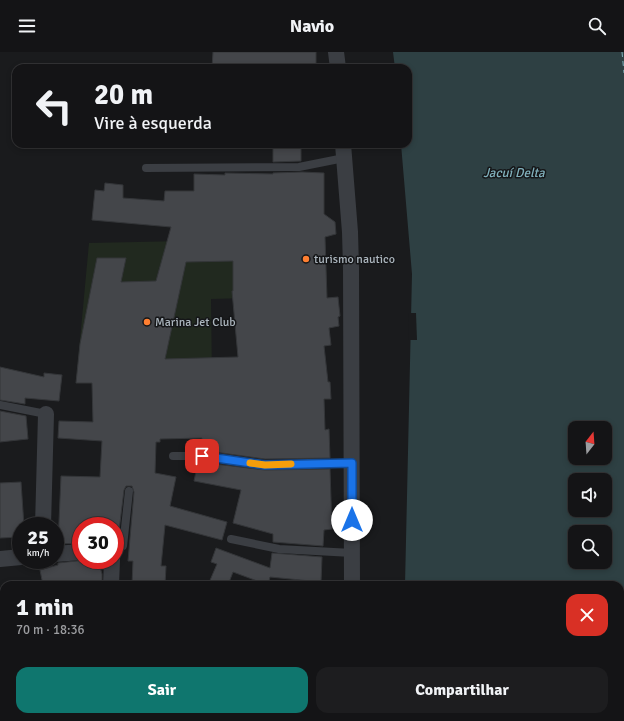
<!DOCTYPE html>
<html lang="pt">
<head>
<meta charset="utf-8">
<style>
  body { margin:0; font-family:Signika,sans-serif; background:#1d1d1f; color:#f1f3f6; height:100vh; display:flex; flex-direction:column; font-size:15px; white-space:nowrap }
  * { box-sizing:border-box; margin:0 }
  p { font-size:13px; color:#9d9ea1 }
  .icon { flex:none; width:22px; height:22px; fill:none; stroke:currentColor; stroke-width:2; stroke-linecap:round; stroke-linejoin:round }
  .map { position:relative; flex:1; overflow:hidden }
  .drawer { position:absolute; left:0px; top:529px; width:624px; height:140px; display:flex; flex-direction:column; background:#141416; border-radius:12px 12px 0 0; box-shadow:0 2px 6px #0003,0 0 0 1px #333335 }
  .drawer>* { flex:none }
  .guide { position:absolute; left:12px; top:12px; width:400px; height:84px; border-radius:12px; box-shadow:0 2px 6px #0003,0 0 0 1px #333335; background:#141416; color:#f1f3f6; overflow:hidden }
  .needle { width:26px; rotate:17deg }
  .fabs { position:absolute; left:568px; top:369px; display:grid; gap:8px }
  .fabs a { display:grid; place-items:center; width:44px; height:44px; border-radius:8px; background:#141416; box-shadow:0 2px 6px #0003,0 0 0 1px #333335; font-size:20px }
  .speed { position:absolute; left:12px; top:465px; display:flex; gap:8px; font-size:20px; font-weight:700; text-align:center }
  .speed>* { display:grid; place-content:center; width:52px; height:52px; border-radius:50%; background:#141416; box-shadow:0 2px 6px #0003,0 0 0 1px #333335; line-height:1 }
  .speed small { font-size:10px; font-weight:400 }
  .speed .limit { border:6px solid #d22; background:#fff; color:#111 }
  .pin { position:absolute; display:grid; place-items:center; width:34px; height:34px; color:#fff; margin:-17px; border-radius:8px; box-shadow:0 2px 6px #0006 }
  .me { position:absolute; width:44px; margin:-22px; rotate:0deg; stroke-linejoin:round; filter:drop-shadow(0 0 3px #0008) }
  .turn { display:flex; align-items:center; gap:14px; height:84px; padding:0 16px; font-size:18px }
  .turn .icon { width:52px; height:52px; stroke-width:2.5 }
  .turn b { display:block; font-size:28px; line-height:34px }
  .round { display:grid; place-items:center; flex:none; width:42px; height:42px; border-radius:12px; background:#1d1d1f }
  .head { display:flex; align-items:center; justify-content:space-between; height:68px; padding:0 16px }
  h1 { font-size:24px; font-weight:700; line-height:30px }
  .primary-button { display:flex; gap:8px; margin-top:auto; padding:8px 16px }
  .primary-button a { flex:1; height:46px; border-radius:12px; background:#0f766e; color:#fff; font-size:16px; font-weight:700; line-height:46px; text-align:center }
  .primary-button a+a { background:#1d1d1f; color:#f1f3f6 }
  header { display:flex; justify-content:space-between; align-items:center; height:52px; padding:0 16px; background:#141416; font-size:18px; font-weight:700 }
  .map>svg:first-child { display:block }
  .green { fill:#21291f }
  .water { fill:#2e4043; fill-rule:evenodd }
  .pier { fill:#1a1b1d }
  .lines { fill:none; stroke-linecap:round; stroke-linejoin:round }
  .ferry { stroke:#80b0bb; stroke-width:1; stroke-dasharray:5 4; stroke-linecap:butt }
  .building { fill:#44464a; stroke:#343639; fill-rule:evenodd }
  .service { stroke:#3b3e43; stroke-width:8 }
  .minor { stroke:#3b3e43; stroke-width:16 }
  .route-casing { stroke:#114b97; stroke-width:10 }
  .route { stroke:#1a73e8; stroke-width:7 }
  .slow { stroke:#f59e0b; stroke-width:7 }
  .poi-dot { fill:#ff7f31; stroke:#151618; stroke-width:1.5 }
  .labels { text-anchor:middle; stroke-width:3; stroke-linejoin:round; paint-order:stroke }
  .poi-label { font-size:12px; fill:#acb6be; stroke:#151618; text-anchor:start }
  .water-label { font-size:13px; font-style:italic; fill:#80b0bb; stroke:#151618 }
</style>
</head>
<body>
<header><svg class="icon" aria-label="menu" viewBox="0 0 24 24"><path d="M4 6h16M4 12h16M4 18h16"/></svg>Navio<svg class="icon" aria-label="search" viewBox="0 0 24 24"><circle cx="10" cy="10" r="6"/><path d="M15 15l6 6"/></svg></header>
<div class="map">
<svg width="624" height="669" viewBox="0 0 624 669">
  <rect width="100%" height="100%" fill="#1a1b1d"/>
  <path class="green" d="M325 186 327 244 211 247 212 328 76 331 89 191Z"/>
  <path class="water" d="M393 0H624V669H418L417 665H620V533H405L412 222 401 92H408V16H395ZM575 376H605V406H575ZM575 428H605V458H575ZM575 480H605V510H575Z"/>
  <path class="pier" d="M409 261H416L417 288H408Z"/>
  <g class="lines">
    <path class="ferry" d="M622 0 624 21"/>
  </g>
  <path class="building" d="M213 0H316V16H212Z
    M273 92H301V109L273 110Z
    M302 120 324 121V162L335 170 336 182 325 185 327 246 338 245 340 264 338 265 339 274 329 276 331 293 324 294 328 330H330L331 347H324L325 378 329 377 330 406 265 407 200 398 202 386 160 387V390H156L155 421 176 425 170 454 227 470 222 488 165 473 161 514H166L165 533H132L133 509H128L134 440 132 434H126L124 438 118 487H115V474H81V491L58 492 61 424 100 425 102 389 58 386 59 369 93 370 92 331H76L80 292 97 206H126L121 230 156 229 171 175 92 168 95 138 104 139 105 131 123 133V146L164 149 165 139H194V122L225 123V121L273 122V121ZM233 209V239H232L238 305 165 307 186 210Z
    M0 315 44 325V321L62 323 59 349 25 346V352L0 348Z
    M0 359 26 364 28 387 0 390Z
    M198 410 265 418 330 417 332 477 324 478 323 494 273 490V482L233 471 241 438 194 429Z
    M21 430 24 474H21V485L0 486V431Z
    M216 496 270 516 272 501 322 505 321 530 270 525 268 533 233 520 228 533H208L217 512 211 510Z
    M86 508H98L102 522V529L89 533H43L40 518 58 513V511Z"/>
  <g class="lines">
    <path class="service" d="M146 116 299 115 344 106
      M0 353 46 362
      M173 404H202L265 413 352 411
      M231 487 279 497 352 501
      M115 496 123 494 129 439
      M0 654H4
      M224 669 249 665"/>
    <path class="minor" d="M336 0 338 16
      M343 92 350 180 351 216 352 533
      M43 474 46 362
      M55 502 81 500
      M0 507 21 505
      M111 533 112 508
      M356 665V669"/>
  </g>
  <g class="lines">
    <g class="route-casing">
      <path id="route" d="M202 404 265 413 352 411V468"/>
    </g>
    <use href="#route" class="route"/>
    <path class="slow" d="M250 411 265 413 291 412"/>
  </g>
  <g class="poi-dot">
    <circle cx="306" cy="207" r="4"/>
    <circle cx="147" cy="270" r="4"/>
  </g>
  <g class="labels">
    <g class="poi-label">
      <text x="314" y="211">turismo nautico</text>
      <text x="155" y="274">Marina Jet Club</text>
    </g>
    <g class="water-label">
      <text x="514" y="125">Jacuí Delta</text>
    </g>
  </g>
</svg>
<div class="fabs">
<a><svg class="needle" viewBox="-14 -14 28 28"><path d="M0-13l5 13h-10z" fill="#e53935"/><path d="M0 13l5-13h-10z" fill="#9d9ea1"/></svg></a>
<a><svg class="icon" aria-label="sound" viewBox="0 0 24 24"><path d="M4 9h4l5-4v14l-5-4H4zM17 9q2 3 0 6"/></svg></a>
<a><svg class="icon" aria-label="search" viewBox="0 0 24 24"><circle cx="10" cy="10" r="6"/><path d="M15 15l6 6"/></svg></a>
</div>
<div class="speed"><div>25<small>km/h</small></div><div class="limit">30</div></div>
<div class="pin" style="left:202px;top:404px;background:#d93025"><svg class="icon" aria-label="arrive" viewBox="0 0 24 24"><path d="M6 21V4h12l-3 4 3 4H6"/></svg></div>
<svg class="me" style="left:352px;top:468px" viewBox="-20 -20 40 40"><circle r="19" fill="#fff"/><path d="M0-13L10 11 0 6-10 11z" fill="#1a73e8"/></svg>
<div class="guide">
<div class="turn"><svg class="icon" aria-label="left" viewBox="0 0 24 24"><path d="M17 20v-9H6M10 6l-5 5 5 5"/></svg><div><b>20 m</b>Vire à esquerda</div></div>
</div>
<section class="drawer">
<div class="head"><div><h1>1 min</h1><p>70 m · 18:36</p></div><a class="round" style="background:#d93025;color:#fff"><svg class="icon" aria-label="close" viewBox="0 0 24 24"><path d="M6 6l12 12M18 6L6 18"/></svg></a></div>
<div class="primary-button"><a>Sair</a><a>Compartilhar</a></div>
</section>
</div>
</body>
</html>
